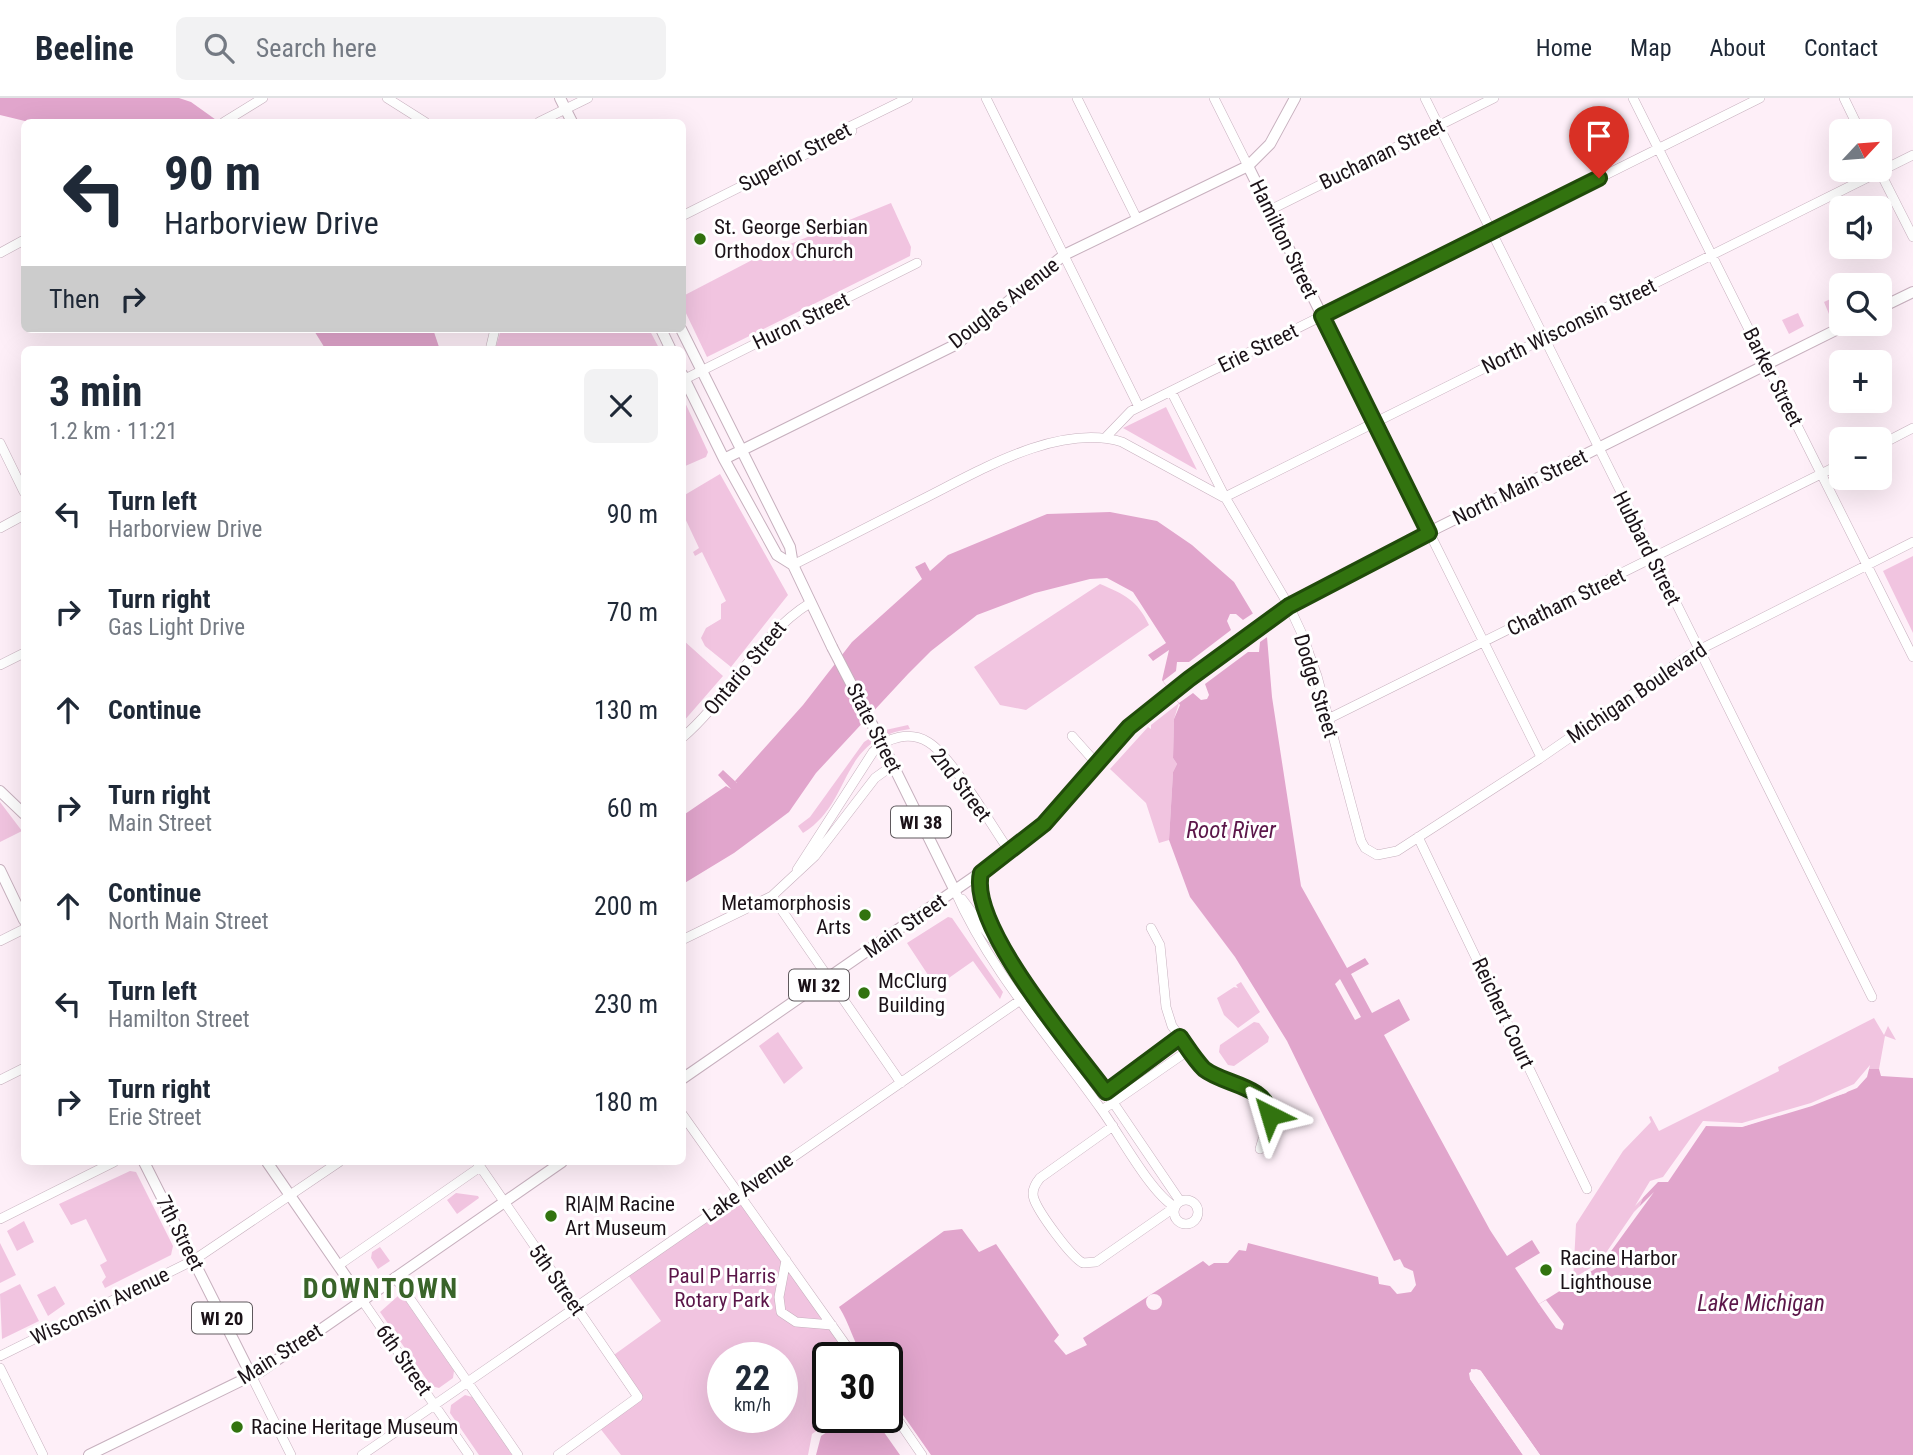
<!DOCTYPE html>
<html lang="en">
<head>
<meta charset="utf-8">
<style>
  body { margin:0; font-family:"Roboto Condensed",sans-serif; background:#f2f2f3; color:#1f2937; height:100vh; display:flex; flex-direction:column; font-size:26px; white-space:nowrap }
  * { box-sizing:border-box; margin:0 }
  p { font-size:23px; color:#747a83 }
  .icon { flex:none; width:38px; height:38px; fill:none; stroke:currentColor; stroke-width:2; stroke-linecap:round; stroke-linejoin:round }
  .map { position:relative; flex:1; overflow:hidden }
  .drawer { position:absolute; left:21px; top:248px; width:665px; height:819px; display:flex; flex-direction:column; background:#fff; border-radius:10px; box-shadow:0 7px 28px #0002 }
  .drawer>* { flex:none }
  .guide { position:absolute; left:21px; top:21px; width:665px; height:214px; border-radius:10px; box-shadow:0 7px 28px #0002; background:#fff; color:#1f2937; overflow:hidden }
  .needle { width:46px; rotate:64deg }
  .controls { position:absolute; left:1829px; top:21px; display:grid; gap:14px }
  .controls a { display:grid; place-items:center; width:63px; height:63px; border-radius:10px; background:#fff; box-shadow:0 7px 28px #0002; font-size:35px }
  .speed { position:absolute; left:707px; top:1244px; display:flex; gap:14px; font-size:35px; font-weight:700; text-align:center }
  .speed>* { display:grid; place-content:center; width:91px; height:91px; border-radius:50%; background:#fff; box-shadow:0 7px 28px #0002; line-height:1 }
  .speed small { font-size:18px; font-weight:400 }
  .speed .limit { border:4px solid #111; border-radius:10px; background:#fff; color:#111 }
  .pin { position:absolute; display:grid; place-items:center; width:60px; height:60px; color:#fff; margin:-72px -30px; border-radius:50% 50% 50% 0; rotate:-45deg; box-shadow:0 0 7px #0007 }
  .pin .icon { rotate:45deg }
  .me { position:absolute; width:77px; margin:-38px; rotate:320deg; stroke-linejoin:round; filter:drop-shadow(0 0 5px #0008) }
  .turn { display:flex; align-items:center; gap:24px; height:147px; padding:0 28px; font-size:32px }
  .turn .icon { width:91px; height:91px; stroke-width:2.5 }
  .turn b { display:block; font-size:49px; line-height:60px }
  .then { display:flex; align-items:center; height:66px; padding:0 28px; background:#0003; gap:14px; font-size:26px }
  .round { display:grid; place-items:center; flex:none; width:74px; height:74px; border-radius:10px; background:#f2f2f3 }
  .head { display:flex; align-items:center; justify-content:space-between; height:119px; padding:0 28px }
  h1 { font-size:42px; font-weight:700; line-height:52px }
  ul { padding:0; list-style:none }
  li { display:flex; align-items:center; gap:21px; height:98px; padding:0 28px }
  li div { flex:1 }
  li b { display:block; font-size:26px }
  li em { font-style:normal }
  header { display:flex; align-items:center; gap:42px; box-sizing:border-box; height:98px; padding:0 35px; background:#fff; border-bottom:2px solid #e0e1e3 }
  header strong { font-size:33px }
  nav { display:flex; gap:38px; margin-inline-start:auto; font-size:24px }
  .search { width:490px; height:63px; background:#f2f2f3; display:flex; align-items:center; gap:18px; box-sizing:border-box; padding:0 24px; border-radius:10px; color:#747a83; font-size:26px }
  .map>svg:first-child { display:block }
  .green { fill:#f1c4e0; fill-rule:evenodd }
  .water { fill:#e1a5cc }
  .pier { fill:#feeff8 }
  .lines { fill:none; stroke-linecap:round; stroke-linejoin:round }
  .minor-casing { stroke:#c7b0be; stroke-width:10 }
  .major-casing { stroke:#c7b0be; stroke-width:12 }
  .minor { stroke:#fff; stroke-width:9 }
  .major { stroke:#fff; stroke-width:10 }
  .major-bridge-casing { stroke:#c7b0be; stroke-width:12; stroke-linecap:butt }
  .major-bridge { stroke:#fff; stroke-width:10 }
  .route-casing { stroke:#204b0a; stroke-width:18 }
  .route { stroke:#32730f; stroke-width:12 }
  .poi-dot { fill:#32730f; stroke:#fff; stroke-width:2.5 }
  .labels { text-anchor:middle; stroke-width:6; stroke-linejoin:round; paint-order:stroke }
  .shield { fill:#fff; stroke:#5f595d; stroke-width:2 }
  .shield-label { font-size:19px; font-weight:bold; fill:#1b1218 }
  .street-label { font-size:21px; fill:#1b1218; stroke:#fff }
  .poi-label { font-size:21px; fill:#1b1218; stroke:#fff; text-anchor:start }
  .park-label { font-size:21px; fill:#5b1649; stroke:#fff }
  .water-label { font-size:23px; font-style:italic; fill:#5c174a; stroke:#fff }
  .district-label { font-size:28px; font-weight:bold; letter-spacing:2px; fill:#396429; stroke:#fff }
</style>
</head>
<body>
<header>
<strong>Beeline</strong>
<div class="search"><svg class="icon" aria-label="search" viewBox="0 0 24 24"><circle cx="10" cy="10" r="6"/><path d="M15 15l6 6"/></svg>Search here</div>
<nav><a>Home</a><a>Map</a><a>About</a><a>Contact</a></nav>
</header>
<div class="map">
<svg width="1913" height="1357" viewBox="0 0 1913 1357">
  <rect width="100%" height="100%" fill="#feeff8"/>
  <path class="green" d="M891 105 911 149 910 158 707 259 683 209V198L756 160Z
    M1841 196V210L1829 216 1824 204Z
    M1798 215 1804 228 1789 236 1782 222Z
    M501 231H649L660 252H495Z
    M682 298 708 354 706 359 683 369Z
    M1166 309 1197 372 1123 330Z
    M720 376 788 497 731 569 705 548 701 540 706 530 721 521V506L726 503 702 454 695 458 693 454 699 450 683 416V398Z
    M1913 458V535L1883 473Z
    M1100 486C1124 496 1138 503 1149 527L1026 612 1000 607 974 569Z
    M683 542 723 578 683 624Z
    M1179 605 1174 621 1173 660 1177 666 1173 674 1169 742 1159 745 1146 705 1110 671 1148 629 1151 631V627Z
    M908 627 910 631C837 641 854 704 803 735L798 728 810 719 864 644 881 633Z
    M0 704 22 733 0 744Z
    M948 819 952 820 1003 894 1000 901 973 863 936 889 907 845Z
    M1241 884 1260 914 1238 930 1224 917 1217 900 1234 889 1238 890 1236 887Z
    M1874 920 1884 937 1888 928 1896 942 1885 938 1879 971H1869L1857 988 1645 1094 1638 1112 1601 1167 1573 1184 1576 1126 1623 1053 1651 1024 1649 1019 1651 1018 1659 1033 1779 973 1778 969Z
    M1254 924 1259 925 1269 939 1268 944 1234 968 1228 967 1219 954 1220 947Z
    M778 934 803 970 784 986 759 948Z
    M130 1073 136 1074 173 1148 171 1157 105 1190 102 1184 106 1179 100 1167 107 1163 86 1121 71 1127 59 1106Z
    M456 1095 478 1098 479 1100 457 1116 447 1102Z
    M739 1095 855 1260H828V1320H835L812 1336 808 1357H621L599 1329 638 1299 611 1259 661 1223 626 1174ZM723 1260H782V1320H723Z
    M24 1123 34 1144 17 1153 7 1133Z
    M0 1145 16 1177 0 1185Z
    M380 1149 390 1163 378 1171 371 1160 372 1154Z
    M20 1186 39 1223 2 1241 0 1196Z
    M55 1188 65 1206 48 1218 37 1197Z
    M398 1198 403 1199 454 1273 453 1280 439 1290 431 1288 380 1214Z
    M465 1297 472 1299 512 1357H479L450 1315 451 1307Z"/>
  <path class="water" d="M0 0H179L191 4 219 24H29L0 17Z
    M313 231H433L439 249 438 252H326Z
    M1110 414 1157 423 1192 447 1234 484 1267 539 1272 599 1301 788 1347 870 1365 860 1369 866 1351 876 1372 915 1399 901 1410 922 1384 937 1490 1132 1507 1158 1532 1142 1540 1155 1515 1170 1539 1206 1601 1167 1638 1112 1645 1094 1653 1085 1665 1082 1705 1026 1742 1029 1846 995 1869 971H1879L1881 978 1913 980V1357H1540L1481 1273 1476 1271 1469 1275 1470 1281 1523 1357H931L887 1294V1260H864C853 1244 850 1226 839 1209L944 1133 962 1131 979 1154 996 1146 1059 1237 1054 1243 1066 1257 1087 1247 1083 1240 1203 1163 1209 1168 1214 1165H1228L1239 1152 1246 1153 1248 1145 1378 1179 1379 1186 1390 1188 1397 1196 1411 1194 1416 1187 1413 1173 1404 1169 1400 1161 1394 1163 1287 943 1235 859 1190 799 1169 742 1173 674 1177 666 1173 660 1174 621 1180 607 1162 582 1169 552 1153 563 1148 557 1166 545 1133 494 1107 480 1090 481 1035 495 977 517 931 553 908 576 816 675 789 714 734 755 683 786 682 718 726 688 731 691 718 677 723 672 737 685 735 683 803 607 852 544 922 481 915 469 925 464 930 473 948 457 1047 416Z
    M848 1320H874L900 1357H816L821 1338Z"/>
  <path class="pier" d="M1255 514 1270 537 1260 544 1259 554H1248L1205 586 1209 597 1207 601 1201 602 1193 595 1179 605 1163 583 1176 573 1177 564H1189L1231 532 1227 523 1230 516H1236L1243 522Z
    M1340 881 1361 919 1355 922 1335 886Z
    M1870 967 1867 979 1857 990 1812 1008 1742 1029 1706 1028 1668 1084H1658L1635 1108 1650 1083 1663 1079 1703 1023 1742 1025 1811 1005 1854 986Z
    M1654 1094 1601 1167 1573 1184 1577 1178 1599 1165 1634 1114Z
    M1146 1204a8 8 0 1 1 16 0a8 8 0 1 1-16 0Z
    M1546 1202 1564 1226 1562 1232 1556 1230 1539 1206Z
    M1471 1271 1480 1272 1540 1357H1535L1478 1275 1474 1274 1473 1279 1527 1357H1523L1470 1281Z"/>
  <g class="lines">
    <g class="minor-casing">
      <path id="minor" d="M387 0 425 24
        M986 0 1139 309
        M1077 0 1137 121
        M1214 0 1248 68
        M1425 0 1872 899
        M1633 0 1913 559
        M1844 0 1860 33
        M224 24 263 0
        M539 24 588 0
        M1879 72 1913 139
        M1270 112 1494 0
        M682 118 852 33 849 29 908 0
        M0 155 24 142
        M490 252 495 231
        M685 281 917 165
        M1171 293 1225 399 1289 508 1302 536 1317 578 1361 743 1365 750 1377 757 1397 753 1539 661 1689 557 1913 444
        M1106 339 1131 313 1760 0
        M0 345 24 394
        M1880 347 1913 330
        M1225 399 1913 57
        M0 430 24 417
        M1429 434 1541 659
        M793 467C834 446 875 425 917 404 974 376 1057 324 1122 344L1223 399
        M0 567 24 555
        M1328 621 1841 366
        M1072 638 1097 666
        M682 640C729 600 758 537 810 505
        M1418 739 1587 1091
        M797 772 873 654C887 639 910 633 928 644 952 658 992 729 1010 754
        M955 793C990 873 1051 940 1101 1011 1120 1037 1150 1094 1175 1109L1096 1164 1083 1165C1071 1159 1039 1115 1034 1101 1031 1093 1035 1086 1040 1080L1113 1028
        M772 798 901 985
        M962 801 1106 994 1180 1103
        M1151 830 1160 847 1166 909 1172 928 1204 971 1260 998 1269 1009 1270 1017 1260 1051
        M682 842 772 798 815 758 875 680 893 667
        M0 843 24 831
        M0 982 24 970
        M1102 996 1180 939
        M1102 1012 1189 952
        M682 1016 855 1260
        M477 1064 638 1299 558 1357
        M1174 1114a12 12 0 1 1 24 0a12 12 0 1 1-24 0Z
        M0 1121 114 1064
        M786 1162 779 1199 781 1214 796 1224 832 1227
        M339 1167 480 1069
        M395 1179 518 1357
        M362 1202 469 1357
        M0 1258 194 1162 339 1064
        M0 1270 43 1357
        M251 1277 291 1357
        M887 1306 922 1357
        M362 1357 1032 894"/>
    </g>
    <g class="major-casing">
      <path id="major" d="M560 0 572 24
        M1248 68 1429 434
        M1880 210 1913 194
        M661 231 671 252
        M681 231 790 449 793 467 832 549
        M682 276 724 361 777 457 793 467
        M724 361 957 246 1064 157 1248 68 1270 46 1295 0
        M887 655 955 793
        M0 693 24 716
        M0 772 24 822
        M981 775 979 800 1004 854
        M682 981 1010 754 1057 713 1109 651 1142 617 1289 508 1429 434 1848 226
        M144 1064 251 1277
        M267 1064 362 1202
        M89 1357 261 1273 562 1064"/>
    </g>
    <use href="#minor" class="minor"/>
    <use href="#major" class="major"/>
    <g class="major-bridge-casing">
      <path id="major-bridge" d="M832 549 887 655"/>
    </g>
    <use href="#major-bridge" class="major-bridge"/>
  </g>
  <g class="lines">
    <g class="route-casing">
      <path id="route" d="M1270 1017C1266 987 1224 987 1204 971 1195 962 1187 949 1180 939L1106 994C1073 949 968 828 981 775L1044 726 1129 629 1189 581 1289 508 1429 435 1322 218 1599 80"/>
    </g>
    <use href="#route" class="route"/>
  </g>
  <g class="poi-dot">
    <circle cx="700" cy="141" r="7"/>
    <circle cx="865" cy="817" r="7"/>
    <circle cx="864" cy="895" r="7"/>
    <circle cx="551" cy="1118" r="7"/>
    <circle cx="1546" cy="1172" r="7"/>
    <circle cx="237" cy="1329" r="7"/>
  </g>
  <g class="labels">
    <g class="shield">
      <rect x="891" y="708.5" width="60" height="31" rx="5"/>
      <rect x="789" y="871.5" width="60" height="31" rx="5"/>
      <rect x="192" y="1204.5" width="60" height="31" rx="5"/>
    </g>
    <g class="shield-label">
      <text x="921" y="731">WI 38</text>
      <text x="819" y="894">WI 32</text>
      <text x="222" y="1227">WI 20</text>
    </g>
    <g class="street-label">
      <text transform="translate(1382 56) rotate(-26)" y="7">Buchanan Street</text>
      <text transform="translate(795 59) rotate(-28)" y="7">Superior Street</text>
      <text transform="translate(1284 141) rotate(64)" y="7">Hamilton Street</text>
      <text transform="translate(1004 205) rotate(-38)" y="7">Douglas Avenue</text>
      <text transform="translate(801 223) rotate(-26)" y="7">Huron Street</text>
      <text transform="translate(1569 228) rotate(-26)" y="7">North Wisconsin Street</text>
      <text transform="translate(1258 250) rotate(-26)" y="7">Erie Street</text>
      <text transform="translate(1773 279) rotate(63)" y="7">Barker Street</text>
      <text transform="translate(1520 389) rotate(-26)" y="7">North Main Street</text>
      <text transform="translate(1647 450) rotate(63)" y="7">Hubbard Street</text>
      <text transform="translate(1566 504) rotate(-26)" y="7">Chatham Street</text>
      <text transform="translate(745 570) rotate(-50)" y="7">Ontario Street</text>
      <text transform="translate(1316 588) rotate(73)" y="7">Dodge Street</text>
      <text transform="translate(1637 595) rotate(-34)" y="7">Michigan Boulevard</text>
      <text transform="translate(874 630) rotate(63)" y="7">State Street</text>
      <text transform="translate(961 687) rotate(53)" y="7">2nd Street</text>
      <text transform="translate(905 828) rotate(-35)" y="7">Main Street</text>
      <text transform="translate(1503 915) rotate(65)" y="7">Reichert Court</text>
      <text transform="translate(748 1089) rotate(-35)" y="7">Lake Avenue</text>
      <text transform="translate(180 1135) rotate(63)" y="7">7th Street</text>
      <text transform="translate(557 1182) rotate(55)" y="7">5th Street</text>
      <text transform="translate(100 1208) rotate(-26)" y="7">Wisconsin Avenue</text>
      <text transform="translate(280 1256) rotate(-32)" y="7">Main Street</text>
      <text transform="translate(404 1262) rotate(55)" y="7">6th Street</text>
    </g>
    <g class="poi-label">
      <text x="714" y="136">St. George Serbian<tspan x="714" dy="24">Orthodox Church</tspan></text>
      <text x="851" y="812" text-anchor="end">Metamorphosis<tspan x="851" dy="24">Arts</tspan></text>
      <text x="878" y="890">McClurg<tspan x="878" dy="24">Building</tspan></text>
      <text x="565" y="1113">R|A|M Racine<tspan x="565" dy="24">Art Museum</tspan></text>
      <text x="1560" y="1167">Racine Harbor<tspan x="1560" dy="24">Lighthouse</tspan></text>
      <text x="251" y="1336">Racine Heritage Museum</text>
    </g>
    <g class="park-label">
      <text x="722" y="1185">Paul P Harris<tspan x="722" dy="24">Rotary Park</tspan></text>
    </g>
    <g class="water-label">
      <text x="1231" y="740">Root River</text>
      <text x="1761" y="1213">Lake Michigan</text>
    </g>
    <g class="district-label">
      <text x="381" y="1200">DOWNTOWN</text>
    </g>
  </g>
</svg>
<div class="controls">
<a><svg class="needle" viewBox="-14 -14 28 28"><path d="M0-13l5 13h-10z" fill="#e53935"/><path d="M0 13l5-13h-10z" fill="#747a83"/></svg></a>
<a><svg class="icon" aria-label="sound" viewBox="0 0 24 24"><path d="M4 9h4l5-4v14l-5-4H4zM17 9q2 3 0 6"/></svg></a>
<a><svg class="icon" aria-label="search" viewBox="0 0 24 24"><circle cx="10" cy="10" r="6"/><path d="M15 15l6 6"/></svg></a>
<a>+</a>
<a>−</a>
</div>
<div class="speed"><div>22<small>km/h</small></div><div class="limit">30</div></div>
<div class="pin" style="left:1599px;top:80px;background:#d93025"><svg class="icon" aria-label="arrive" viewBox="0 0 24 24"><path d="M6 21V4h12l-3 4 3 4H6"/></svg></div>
<svg class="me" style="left:1270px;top:1017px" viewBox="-20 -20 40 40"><path d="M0-17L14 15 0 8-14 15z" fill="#32730f" stroke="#fff" stroke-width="4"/></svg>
<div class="guide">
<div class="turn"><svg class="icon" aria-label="left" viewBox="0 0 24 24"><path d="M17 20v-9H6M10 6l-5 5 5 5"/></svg><div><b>90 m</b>Harborview Drive</div></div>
<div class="then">Then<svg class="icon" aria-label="right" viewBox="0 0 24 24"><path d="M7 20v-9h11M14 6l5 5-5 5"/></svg></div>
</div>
<section class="drawer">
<div class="head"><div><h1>3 min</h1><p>1.2 km · 11:21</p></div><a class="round"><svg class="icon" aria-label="close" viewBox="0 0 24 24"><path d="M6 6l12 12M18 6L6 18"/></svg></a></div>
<ul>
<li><svg class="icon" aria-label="left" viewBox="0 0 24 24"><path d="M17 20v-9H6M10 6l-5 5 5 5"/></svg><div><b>Turn left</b><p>Harborview Drive</p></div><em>90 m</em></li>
<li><svg class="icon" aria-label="right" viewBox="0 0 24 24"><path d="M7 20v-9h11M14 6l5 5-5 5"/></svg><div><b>Turn right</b><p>Gas Light Drive</p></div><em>70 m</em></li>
<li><svg class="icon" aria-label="ahead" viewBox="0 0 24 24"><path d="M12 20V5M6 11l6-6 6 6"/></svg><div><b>Continue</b></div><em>130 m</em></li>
<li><svg class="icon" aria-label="right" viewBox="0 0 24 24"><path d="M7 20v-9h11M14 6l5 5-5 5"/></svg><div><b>Turn right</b><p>Main Street</p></div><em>60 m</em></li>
<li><svg class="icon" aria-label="ahead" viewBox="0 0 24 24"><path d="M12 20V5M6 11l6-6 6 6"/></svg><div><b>Continue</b><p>North Main Street</p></div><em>200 m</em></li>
<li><svg class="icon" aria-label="left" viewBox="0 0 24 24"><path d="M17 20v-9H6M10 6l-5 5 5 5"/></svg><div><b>Turn left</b><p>Hamilton Street</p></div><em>230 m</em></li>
<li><svg class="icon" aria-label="right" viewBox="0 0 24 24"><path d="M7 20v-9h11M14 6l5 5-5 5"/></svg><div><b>Turn right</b><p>Erie Street</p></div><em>180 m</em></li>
</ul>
</section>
</div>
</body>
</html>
